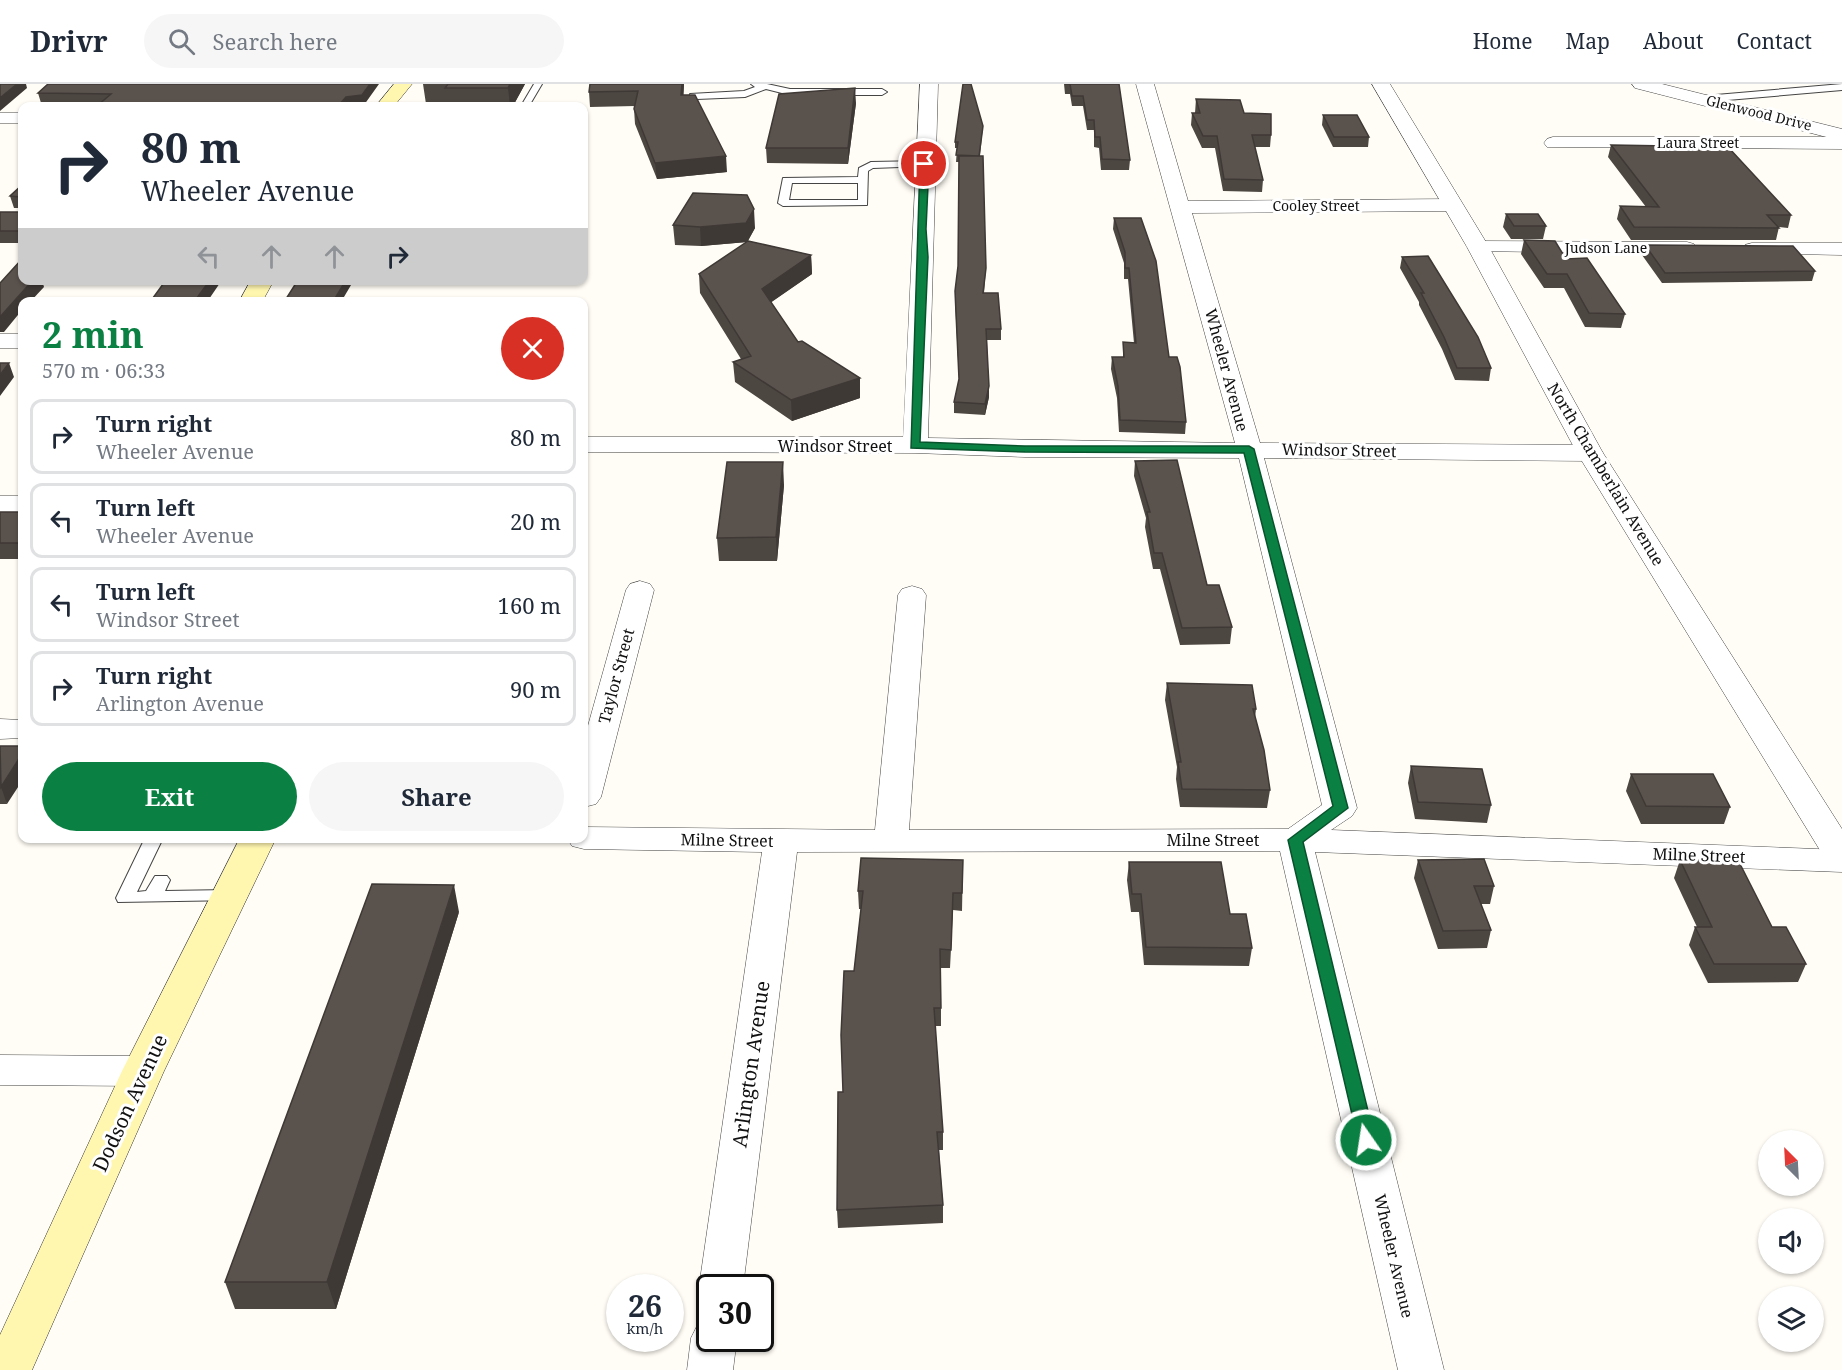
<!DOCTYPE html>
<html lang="en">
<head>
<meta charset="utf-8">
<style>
  body { margin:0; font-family:"Noto Serif",serif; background:#f6f6f7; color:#1f2937; height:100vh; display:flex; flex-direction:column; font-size:22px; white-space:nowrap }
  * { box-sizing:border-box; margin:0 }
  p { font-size:20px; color:#747a83 }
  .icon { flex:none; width:33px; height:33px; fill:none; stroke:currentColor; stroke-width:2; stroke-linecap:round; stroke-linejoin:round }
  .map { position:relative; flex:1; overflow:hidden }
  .side { position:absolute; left:18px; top:213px; width:570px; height:546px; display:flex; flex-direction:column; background:#fff; border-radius:12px; box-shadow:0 2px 4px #0004 }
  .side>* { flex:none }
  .banner { position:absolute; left:18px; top:18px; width:570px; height:183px; border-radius:12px; box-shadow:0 2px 4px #0004; background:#fff; color:#1f2937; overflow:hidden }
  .needle { width:39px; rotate:336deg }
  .buttons { position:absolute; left:1758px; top:1046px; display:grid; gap:12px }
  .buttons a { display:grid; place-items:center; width:66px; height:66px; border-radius:50%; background:#fff; box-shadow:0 2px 4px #0004; font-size:30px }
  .speed { position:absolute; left:606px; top:1190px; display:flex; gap:12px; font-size:30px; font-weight:700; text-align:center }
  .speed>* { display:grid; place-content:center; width:78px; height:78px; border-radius:50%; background:#fff; box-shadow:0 2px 4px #0004; line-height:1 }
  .speed small { font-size:15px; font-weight:400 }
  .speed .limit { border:3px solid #111; border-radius:9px; background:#fff; color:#111 }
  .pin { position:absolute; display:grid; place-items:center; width:51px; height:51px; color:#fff; margin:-26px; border:3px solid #fff; border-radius:50%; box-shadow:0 2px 6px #0007 }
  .me { position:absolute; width:66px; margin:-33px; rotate:347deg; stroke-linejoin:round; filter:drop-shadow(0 0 4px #0008) }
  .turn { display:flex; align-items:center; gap:21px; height:126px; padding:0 24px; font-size:27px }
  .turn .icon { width:78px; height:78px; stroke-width:2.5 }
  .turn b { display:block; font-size:42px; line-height:51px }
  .lanes { display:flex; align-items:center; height:57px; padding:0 24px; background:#0003; justify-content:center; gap:30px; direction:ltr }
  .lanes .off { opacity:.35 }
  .round { display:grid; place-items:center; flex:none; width:63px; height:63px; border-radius:32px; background:#f6f6f7 }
  .overview { display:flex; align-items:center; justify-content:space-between; height:102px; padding:0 24px }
  h1 { font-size:36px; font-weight:700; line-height:45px; color:#0b8043 }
  .cta { display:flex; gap:12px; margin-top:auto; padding:12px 24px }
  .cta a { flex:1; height:69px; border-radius:36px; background:#0b8043; color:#fff; font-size:24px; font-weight:700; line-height:69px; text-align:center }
  .cta a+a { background:#f6f6f7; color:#1f2937 }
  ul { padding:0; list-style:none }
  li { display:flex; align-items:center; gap:18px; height:75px; margin:0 12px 9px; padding:0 12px; border:3px solid #e0e1e3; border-radius:12px }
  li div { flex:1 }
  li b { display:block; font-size:22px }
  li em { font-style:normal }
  header { display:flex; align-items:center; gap:36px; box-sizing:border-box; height:84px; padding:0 30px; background:#fff; border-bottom:2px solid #e0e1e3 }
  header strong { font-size:28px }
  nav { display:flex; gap:33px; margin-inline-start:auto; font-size:21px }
  .search { width:420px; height:54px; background:#f6f6f7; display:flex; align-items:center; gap:15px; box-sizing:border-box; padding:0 21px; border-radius:33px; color:#747a83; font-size:22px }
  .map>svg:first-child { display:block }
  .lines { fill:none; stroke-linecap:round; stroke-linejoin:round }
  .service-casing { stroke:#444; stroke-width:2 }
  .minor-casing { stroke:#444; stroke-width:1 }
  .tertiary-casing { stroke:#444; stroke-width:1 }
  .secondary-casing { stroke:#333; stroke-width:1 }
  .service { fill:#fff; fill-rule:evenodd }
  .minor { fill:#fff; fill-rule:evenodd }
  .tertiary { fill:#fff; fill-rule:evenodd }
  .secondary { fill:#fff6b0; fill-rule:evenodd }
  .wall { fill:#4d4742 }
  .shaded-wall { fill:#3f3936 }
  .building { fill:#5a524d; stroke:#3f3936; stroke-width:1.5 }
  .route { fill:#0b8043; stroke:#07532c; stroke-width:1.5 }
  .labels { text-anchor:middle; stroke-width:6; stroke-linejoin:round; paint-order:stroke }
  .far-street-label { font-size:14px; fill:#111; stroke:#fff }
  .street-label { font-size:16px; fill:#111; stroke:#fff }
  .near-street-label { font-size:20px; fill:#111; stroke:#fff }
</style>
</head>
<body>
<header>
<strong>Drivr</strong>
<div class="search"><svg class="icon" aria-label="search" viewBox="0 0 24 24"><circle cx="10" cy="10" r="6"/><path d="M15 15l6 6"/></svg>Search here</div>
<nav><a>Home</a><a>Map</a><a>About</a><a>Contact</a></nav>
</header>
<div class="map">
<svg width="1842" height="1286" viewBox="0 0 1842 1286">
  <rect width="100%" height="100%" fill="#fffdf5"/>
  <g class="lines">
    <g class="service-casing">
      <path id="service" d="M534 0H542L529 22H521Z
        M751 0H767L790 5H882L887 8 882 11H790L766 5 745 13 697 15 695 23 687 21 690 10 744 7 755 3Z
        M1842 0V6L1704 18 1699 15 1704 12Z
        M924 77 927 78V82L873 84 868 87 867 121 783 122 778 119 783 94 858 93 859 84 871 78ZM792 99H858V116H789Z
        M145 754H163L137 808 146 807 155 792H167L170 796 165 807 230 806 237 808 239 812 237 816 118 818 116 814Z"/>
    </g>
    <g class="minor-casing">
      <path id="minor" d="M920 0H938L928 354 1235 359 1136 0H1154L1188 117 1452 115 1459 117 1462 121 1459 125 1452 127 1192 129 1260 359 1590 361 1599 364 1603 369 1599 374 1590 377 1264 374 1357 724 1352 732 1331 746 1842 766V788L1315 768 1444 1286H1398L1280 767 797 768 743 1203H710V1218L705 1216 699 1203 762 768 584 765 572 762 567 754H584V743L875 746 898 511 902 505 912 502 922 505 926 511 909 746 1288 745 1322 721 1239 374 1025 373 915 369 584 368V353H903Z
        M0 29H22V39H0Z
        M1553 53H1842V65L1547 63 1544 59 1547 55Z
        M1478 157 1687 158 1694 160 1697 164 1694 168 1687 170 1471 167 1468 163 1471 159Z
        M1752 159H1842V171L1745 169 1742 165 1745 161Z
        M0 250H22V264H0Z
        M0 412H22V428H0Z
        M640 497 650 500 654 506 601 713 596 720 584 723V656L626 506 630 500Z
        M0 635 22 636V654L0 655Z
        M0 971 143 972 157 977 163 987 157 997 143 1002 0 1001Z
        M710 1236V1254H737L733 1286H687L691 1254 698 1240Z"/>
    </g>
    <g class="tertiary-casing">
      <path id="tertiary" d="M1372 0H1390L1489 163 1603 369 1842 745V785L1829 781 1577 369 1467 163Z
        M1632 0H1662L1842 45V57L1635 4Z"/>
    </g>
    <g class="secondary-casing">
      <path id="secondary" d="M394 0H412L394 22H376Z
        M251 196H274L262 218H239Z
        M240 754H276L164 987 32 1286H0V1251L122 987Z"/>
    </g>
    <use href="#service" class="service"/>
    <use href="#minor" class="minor"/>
    <use href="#tertiary" class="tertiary"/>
    <use href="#secondary" class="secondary"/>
  </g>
  <path class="wall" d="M48 0 364 21 41 19 38 9Z
    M423 0H525L513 22H448V20H426Z
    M590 0H684L683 11 727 88 657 95 635 40 634 25 635 22 590 23 589 8Z
    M1064 0H1119L1130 76 1129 86H1101L1099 64 1094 63V46H1087L1083 22H1072L1070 10H1065Z
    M1196 15 1244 29 1271 51 1270 63H1255L1263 96 1262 108 1223 107 1215 64H1202L1191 41 1192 29H1195Z
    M856 19 848 80 767 79 766 64Z
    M1323 31 1369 53 1368 63H1333L1322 41Z
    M983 42 980 72 986 184 984 209 1001 245V256H987L989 313 985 331 954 329V318L959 297 955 217V207L958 183 959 78H956L957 64H955V58Z
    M1611 61 1791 131 1788 144 1779 143 1776 156H1631L1617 135 1620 122 1646 123 1608 73Z
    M22 101V159H0V128H20V124H14L10 112Z
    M1506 130 1546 142 1543 155H1511L1503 143Z
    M1114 134 1169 273 1186 338 1185 350 1119 348 1117 314 1111 285 1112 273H1123V258L1134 259 1128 195H1124V179L1113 145Z
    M673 141 755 144 748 157 811 171 812 190 771 218 798 258 860 294V314L792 337 735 298 733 278 741 275 700 209 699 190 747 158 701 162 675 161Z
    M1524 156 1566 175 1625 230 1621 244 1585 243 1564 204H1544L1521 170Z
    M1645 161 1815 187 1812 197 1662 199 1642 171Z
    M1402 173 1491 284 1489 297 1455 296 1442 265 1419 221V218L1400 184Z
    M1135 377 1232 543 1230 560 1180 561 1160 485H1153L1145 443 1146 434 1134 392Z
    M784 401 777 477H719L717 454Z
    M0 428H22V475H0Z
    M1167 599 1256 625 1255 634 1270 706 1267 724 1180 723 1176 695 1177 683 1165 616Z
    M0 662 7 720H0Z
    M1411 682 1491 721 1487 739 1415 735 1408 699Z
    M1631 690 1730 723 1724 740H1641L1626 707Z
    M963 776 962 827 953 826 950 884H941V942H935L943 1048V1066H939L943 1121V1139L838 1144 837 1126 843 1008 854 887 861 825H859L858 807Z
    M1418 776 1494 802 1490 820H1481L1491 846 1487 864 1438 865 1414 794Z
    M1680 776 1772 843 1806 880 1798 898 1708 899 1689 861 1695 843H1697L1674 794Z
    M1129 778 1230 830 1252 864 1249 882 1144 881 1139 828H1131L1127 796Z
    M459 828 336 1225H235L225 1198Z"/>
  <path class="shaded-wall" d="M17 0H26L27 4 0 27V14Z
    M370 0H379L364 21 338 22 346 13Z
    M510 0H525L513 22H510L508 4Z
    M682 0H684L683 26 681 11Z
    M855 4 856 19 848 80V64Z
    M726 72 727 88 657 95 655 79Z
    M754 125 755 144 747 158 701 162 700 143Z
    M811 171 812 190 763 224 762 205Z
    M33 196H42L44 203 30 218H22V226L4 248H0V233Z
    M210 196H222L207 218H194Z
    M346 196H354L341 218H333Z
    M9 279 14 293 0 312V291Z
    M860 294V314L792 337 791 316Z
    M989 302V313L985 331V320Z
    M783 378 784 401 777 477 776 453Z
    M22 670V697L7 720 1 703Z
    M454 801 459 828 336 1225 327 1198Z"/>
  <path class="building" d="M0 0H17L0 14Z
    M48 0H370L362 11 346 13 338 22H97L111 10 38 9Z
    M448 0H510L508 4H445Z
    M590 0H682L681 11H695L726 72 655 79 634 25 638 7 589 8Z
    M963 0H971L983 42 979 72 956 71 958 58H955Z
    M1065 0H1119L1130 76 1102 75 1100 53H1095L1094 36H1087L1083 12H1072L1070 0Z
    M855 4 848 64H766L779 10Z
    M1196 15 1240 16 1244 29 1271 30V51H1252L1263 96 1224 95 1217 52H1203L1192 29H1200Z
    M1323 31H1357L1369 53H1334Z
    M1611 61 1728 63 1791 131H1767L1779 144 1634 143 1620 122 1659 123Z
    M959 72H983L986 184 983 209H998L1001 245H986L989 302 985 320 954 318 959 295 955 207 958 182Z
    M22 101V147H0V128H20V113L10 112Z
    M693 109 747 111 754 125 746 139 700 143 673 141Z
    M1506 130H1538L1546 142H1514Z
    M1114 134H1141L1156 177 1169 273H1177L1180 283 1186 338 1120 336 1118 302 1112 273H1124L1123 258 1136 259 1129 184H1125V168Z
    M1524 156 1555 157 1566 175 1587 174 1625 230 1589 229 1567 190H1547Z
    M748 157 811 171 762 205 798 258 802 257 860 294 791 316 733 278 751 272 699 190Z
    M1645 161 1793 162 1815 187 1665 189Z
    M1428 172 1478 253 1491 284H1457L1444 253 1421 209H1424L1402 173Z
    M22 175V196H33L0 233V199Z
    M166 196H210L194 218H150Z
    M298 196H346L333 218H284Z
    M0 279H9L0 291Z
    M1177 376 1207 501H1219L1232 543 1182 544 1162 469H1154L1147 428H1150L1135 377Z
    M727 378H783L776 453 717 454Z
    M0 428H22V459H0Z
    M1167 599 1252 601 1256 625H1253L1264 666 1270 706 1182 705 1178 678H1181Z
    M0 662H22V670L1 703Z
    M1411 682 1482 685 1491 721 1418 718Z
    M1631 690H1713L1730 723 1646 722Z
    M861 774 963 776 962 809H953L951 866 940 865 941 924H934L943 1048H937L943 1121 837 1126 838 1008H843L841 951 844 887H854L863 807H858Z
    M1484 775 1494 802H1474L1491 846 1443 847 1418 776Z
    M1680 776H1738L1772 843H1786L1806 880H1714L1695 843H1712Z
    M1129 778H1221L1230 830H1246L1252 864 1146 863 1141 810H1132Z
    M372 800 454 801 327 1198H225Z"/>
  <path class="route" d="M924 78 929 80 926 145 928 173 920 358 1025 362H1249L1254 365 1348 724 1303 758 1375 1056 1373 1060H1360L1358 1056 1288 756 1333 722 1244 369 1025 368 911 364 920 80Z"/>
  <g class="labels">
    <g class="far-street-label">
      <text transform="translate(1759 29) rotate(14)" y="5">Glenwood Drive</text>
      <text x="1698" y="64">Laura Street</text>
      <text x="1316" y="127">Cooley Street</text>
      <text x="1606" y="169">Judson Lane</text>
    </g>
    <g class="street-label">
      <text transform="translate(1227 286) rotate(75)" y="6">Wheeler Avenue</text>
      <text x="835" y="368">Windsor Street</text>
      <text transform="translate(1339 366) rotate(1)" y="6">Windsor Street</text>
      <text transform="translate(1606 390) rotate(59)" y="6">North Chamberlain Avenue</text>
      <text transform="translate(616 592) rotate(-75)" y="6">Taylor Street</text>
      <text transform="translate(727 756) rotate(1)" y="6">Milne Street</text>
      <text x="1213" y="762">Milne Street</text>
      <text transform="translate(1699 771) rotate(2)" y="6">Milne Street</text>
      <text transform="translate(1394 1172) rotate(77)" y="6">Wheeler Avenue</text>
    </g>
    <g class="near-street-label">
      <text transform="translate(751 980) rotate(-82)" y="7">Arlington Avenue</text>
      <text transform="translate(130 1019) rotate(-65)" y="7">Dodson Avenue</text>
    </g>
  </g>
</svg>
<div class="buttons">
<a><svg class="needle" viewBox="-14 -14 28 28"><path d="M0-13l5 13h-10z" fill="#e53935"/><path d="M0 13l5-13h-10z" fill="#747a83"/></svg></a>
<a><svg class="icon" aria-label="sound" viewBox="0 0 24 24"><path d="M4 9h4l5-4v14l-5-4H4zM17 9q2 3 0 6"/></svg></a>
<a><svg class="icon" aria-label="layers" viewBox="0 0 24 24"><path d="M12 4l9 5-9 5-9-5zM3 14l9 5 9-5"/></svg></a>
</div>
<div class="speed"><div>26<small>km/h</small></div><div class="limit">30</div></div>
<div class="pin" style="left:924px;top:80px;background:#d93025"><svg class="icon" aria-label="arrive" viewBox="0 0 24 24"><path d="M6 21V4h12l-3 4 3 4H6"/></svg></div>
<svg class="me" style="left:1366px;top:1056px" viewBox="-20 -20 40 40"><circle r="17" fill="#0b8043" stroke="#fff" stroke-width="3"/><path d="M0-11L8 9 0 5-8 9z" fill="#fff"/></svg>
<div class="banner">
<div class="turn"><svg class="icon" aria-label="right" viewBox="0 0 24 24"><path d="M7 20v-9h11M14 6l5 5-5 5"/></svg><div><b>80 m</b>Wheeler Avenue</div></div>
<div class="lanes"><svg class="icon off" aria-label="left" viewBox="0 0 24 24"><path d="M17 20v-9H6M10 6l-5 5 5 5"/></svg><svg class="icon off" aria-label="ahead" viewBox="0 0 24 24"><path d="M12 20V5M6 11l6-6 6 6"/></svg><svg class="icon off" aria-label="ahead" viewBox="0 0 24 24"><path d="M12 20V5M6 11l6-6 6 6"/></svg><svg class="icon" aria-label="right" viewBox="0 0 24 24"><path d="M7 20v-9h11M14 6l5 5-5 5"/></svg></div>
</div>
<section class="side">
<div class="overview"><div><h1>2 min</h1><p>570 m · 06:33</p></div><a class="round" style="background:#d93025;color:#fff"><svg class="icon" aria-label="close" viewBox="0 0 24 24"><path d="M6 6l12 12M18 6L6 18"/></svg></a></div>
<ul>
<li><svg class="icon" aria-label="right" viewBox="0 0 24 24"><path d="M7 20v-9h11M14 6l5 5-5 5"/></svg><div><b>Turn right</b><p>Wheeler Avenue</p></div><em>80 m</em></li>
<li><svg class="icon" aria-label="left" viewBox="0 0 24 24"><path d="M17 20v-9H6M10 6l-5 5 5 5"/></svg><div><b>Turn left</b><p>Wheeler Avenue</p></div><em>20 m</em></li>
<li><svg class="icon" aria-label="left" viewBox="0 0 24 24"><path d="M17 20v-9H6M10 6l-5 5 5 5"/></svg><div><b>Turn left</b><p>Windsor Street</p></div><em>160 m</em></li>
<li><svg class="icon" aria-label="right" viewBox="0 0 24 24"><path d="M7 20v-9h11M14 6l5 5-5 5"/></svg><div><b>Turn right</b><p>Arlington Avenue</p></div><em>90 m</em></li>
</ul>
<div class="cta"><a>Exit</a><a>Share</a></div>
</section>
</div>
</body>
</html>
